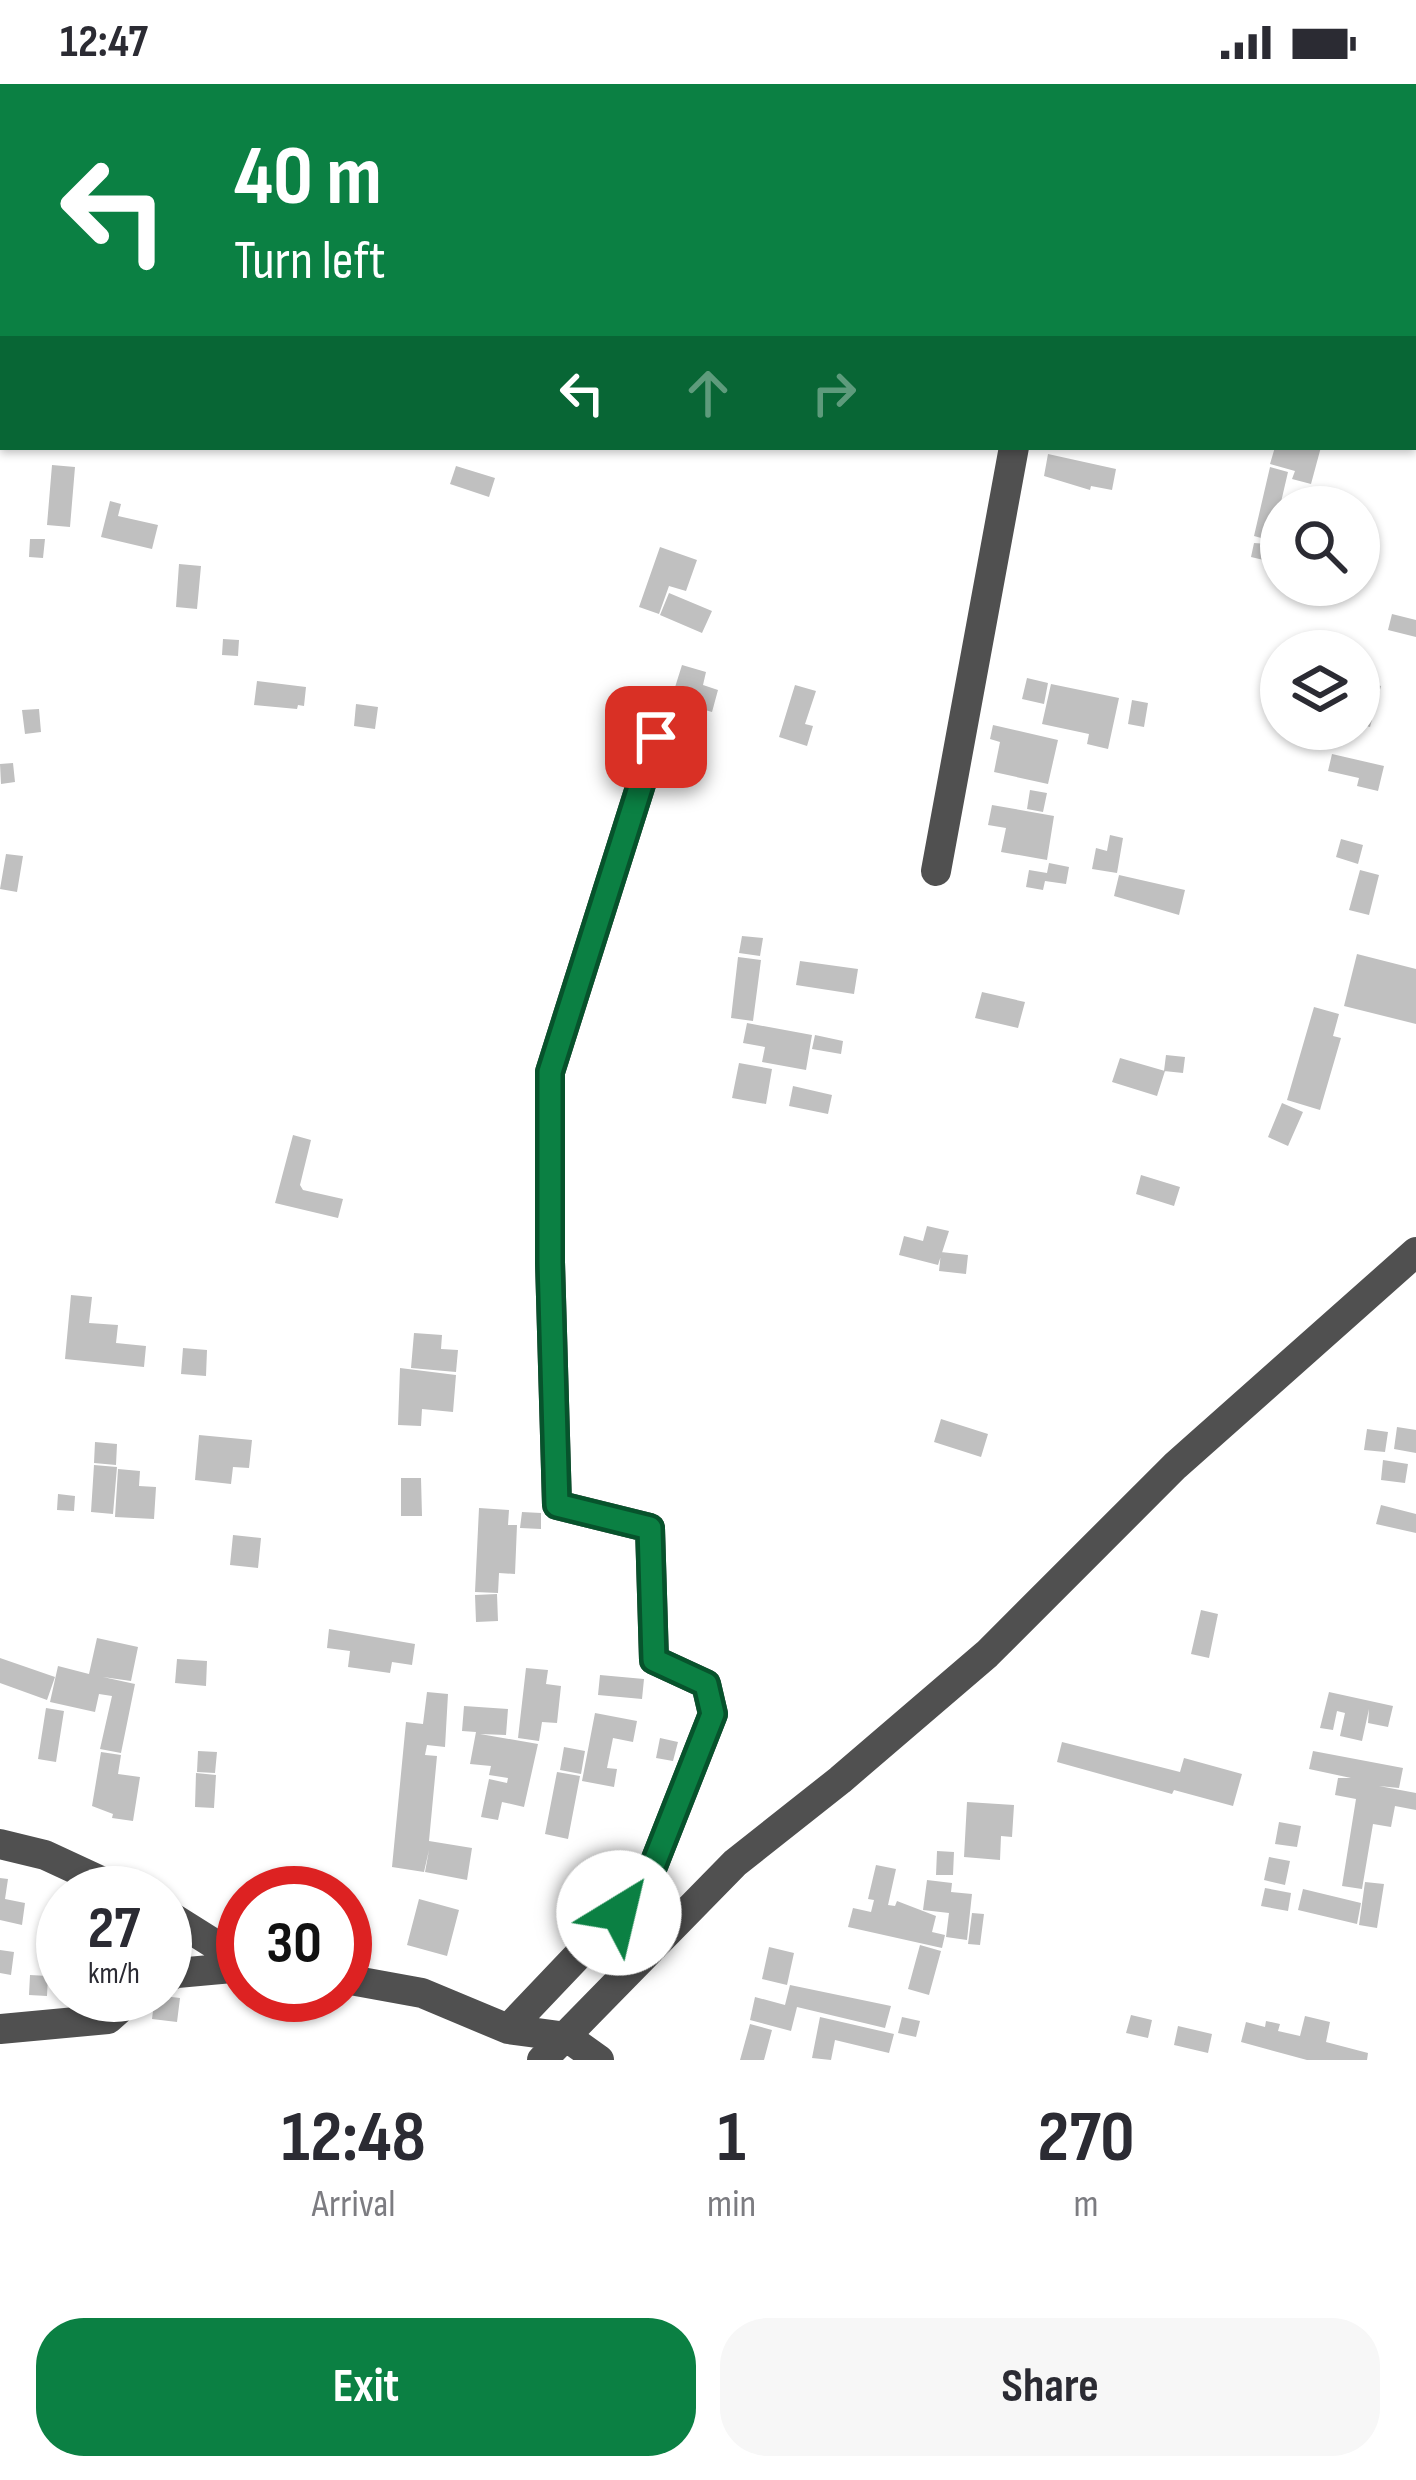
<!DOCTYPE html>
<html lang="en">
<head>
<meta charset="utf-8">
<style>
  body { margin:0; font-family:"Sofia Sans Condensed",sans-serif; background:#f7f7f7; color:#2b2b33; height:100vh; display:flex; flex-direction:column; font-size:45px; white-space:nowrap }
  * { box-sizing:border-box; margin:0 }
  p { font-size:39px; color:#7c7c81 }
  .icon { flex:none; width:66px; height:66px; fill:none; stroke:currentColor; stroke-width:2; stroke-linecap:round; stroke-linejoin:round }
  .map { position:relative; height:1976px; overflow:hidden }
  .sheet { display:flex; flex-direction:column; background:#fff; flex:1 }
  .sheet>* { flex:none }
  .banner { position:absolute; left:0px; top:0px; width:1416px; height:366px; box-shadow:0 3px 9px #0004; background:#0b8043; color:#fff; overflow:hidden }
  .controls { position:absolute; left:1260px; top:402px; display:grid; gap:24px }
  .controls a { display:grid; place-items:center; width:120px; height:120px; border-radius:50%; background:#fff; box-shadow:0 3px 9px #0004; font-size:60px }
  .speed { position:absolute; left:36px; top:1782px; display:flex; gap:24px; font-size:60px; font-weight:700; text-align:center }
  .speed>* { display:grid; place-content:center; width:156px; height:156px; border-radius:50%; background:#fff; box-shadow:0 3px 9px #0004; line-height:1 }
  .speed small { font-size:30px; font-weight:400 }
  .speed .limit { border:18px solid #d22; background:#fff; color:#111 }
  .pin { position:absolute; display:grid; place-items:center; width:102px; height:102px; color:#fff; margin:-51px; border-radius:24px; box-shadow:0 6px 18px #0006 }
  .me { position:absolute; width:132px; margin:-66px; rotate:36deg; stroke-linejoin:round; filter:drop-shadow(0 0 9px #0008) }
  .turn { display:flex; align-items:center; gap:42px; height:252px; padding:0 36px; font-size:54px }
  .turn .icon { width:156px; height:156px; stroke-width:2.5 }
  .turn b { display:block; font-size:84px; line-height:102px }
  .lanes { display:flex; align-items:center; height:114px; padding:0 36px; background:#0003; justify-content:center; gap:60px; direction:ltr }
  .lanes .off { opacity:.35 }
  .eta { display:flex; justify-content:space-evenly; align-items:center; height:204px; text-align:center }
  .eta b { font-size:72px; font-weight:700; line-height:84px }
  .primary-button { display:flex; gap:24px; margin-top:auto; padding:24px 36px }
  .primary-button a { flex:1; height:138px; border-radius:48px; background:#0b8043; color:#fff; font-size:48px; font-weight:700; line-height:138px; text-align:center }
  .primary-button a+a { background:#f7f7f7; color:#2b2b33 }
  .status { display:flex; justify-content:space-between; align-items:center; height:84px; padding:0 60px; background:#fff; direction:ltr }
  .status svg { height:33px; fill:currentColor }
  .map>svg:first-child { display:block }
  .building { fill:#c0c0c0 }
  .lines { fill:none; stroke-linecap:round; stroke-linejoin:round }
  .minor { stroke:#505050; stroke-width:30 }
  .route-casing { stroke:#07532c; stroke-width:30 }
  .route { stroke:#0b8043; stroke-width:21 }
</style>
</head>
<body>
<div class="status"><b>12:47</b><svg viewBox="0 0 49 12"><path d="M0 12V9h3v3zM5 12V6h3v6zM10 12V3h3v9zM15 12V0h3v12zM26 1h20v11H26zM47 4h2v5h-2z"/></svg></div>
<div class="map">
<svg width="1416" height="1976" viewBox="0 0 1416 1976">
  <rect width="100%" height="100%" fill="#fff"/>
  <path class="building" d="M1275 363H1321L1311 400 1292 395 1295 387 1270 380Z
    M1048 370 1116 385 1112 406 1091 402 1090 406 1044 392Z
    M52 381 75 383 70 443 47 441Z
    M456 382 495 394 489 413 450 400Z
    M1270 383 1288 388 1272 457 1254 452Z
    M110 417 121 420 118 432 158 441 152 465 101 453Z
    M30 455H45L43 474 29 473Z
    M1254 459 1281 461V480L1251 473Z
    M660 463 697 476 686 507 669 502 659 530 639 523Z
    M179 480 201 482 197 525 176 523Z
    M669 509 712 527 702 549 660 531Z
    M1392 530 1416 536V553L1388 546Z
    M223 555 239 556 238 572 222 571Z
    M682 581 706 588 703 601 718 606 712 628 671 616Z
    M1027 594 1048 599 1044 620 1022 615Z
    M1359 596 1381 602 1370 643 1359 640Z
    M257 597 306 603 304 622 298 621 297 625 254 621Z
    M1051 600 1119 614 1108 665 1087 660 1089 650 1042 640Z
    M795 601 816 607 805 640 813 642 807 662 779 653Z
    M1132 616 1148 619 1144 643 1128 640Z
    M356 620 378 623 375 645 354 642Z
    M39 625 41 648 25 650 22 626Z
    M993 641 1058 656 1048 700 994 688 1000 658 990 655Z
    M1332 670 1384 682 1378 707 1357 702 1359 694 1328 687Z
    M13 679 15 698 1 700 0 680Z
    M1030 706 1047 709 1043 728 1027 725Z
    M992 721 1054 732 1047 776 1001 768 1006 744 988 741Z
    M1110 751 1123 754 1117 789 1092 785 1096 764 1107 767Z
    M1341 755 1363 761 1358 780 1336 773Z
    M6 770 23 772 17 808 0 805Z
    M1049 779 1069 783 1066 800 1045 797 1043 806 1026 803 1029 786 1047 789Z
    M1360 786 1379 791 1369 831 1349 826Z
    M1119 791 1185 806 1179 831 1114 812Z
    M742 852 763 854 760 872 739 869Z
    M1357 870 1416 885V940L1344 922Z
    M738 873 761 876 753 937 731 934Z
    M800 877 858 885 854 910 796 901Z
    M982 908 1025 918 1018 944 975 934Z
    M1314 923 1339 930 1333 952 1341 954 1320 1026 1287 1016Z
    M747 939 812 951 806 986 762 978 765 963 743 959Z
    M815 951 843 957 841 970 812 965Z
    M1166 971 1185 973 1183 989 1164 987Z
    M1120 974 1165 987 1157 1012 1112 998Z
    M739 979 772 985 766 1020 732 1014Z
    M793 1002 832 1011 828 1030 789 1022Z
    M1282 1019 1303 1028 1288 1062 1268 1053Z
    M293 1051 311 1056 300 1101 303 1106 343 1115 338 1134 275 1119Z
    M1141 1091 1180 1103 1174 1122 1136 1110Z
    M927 1142 949 1147 938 1181 899 1171 904 1152 923 1157Z
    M941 1168 968 1171 966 1190 939 1187Z
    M71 1211 92 1213 89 1239 118 1241 116 1259 146 1262 144 1283 65 1275Z
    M414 1249 442 1251 441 1265 458 1266 456 1288 411 1284Z
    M183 1264 207 1266 206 1292 181 1290Z
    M400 1284 456 1291 453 1328 422 1325 421 1342 398 1341Z
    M941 1335 988 1350 981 1373 934 1358Z
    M1397 1343 1416 1346V1369L1394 1365Z
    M1367 1345 1388 1348 1385 1368 1364 1366Z
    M199 1351 252 1356 249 1384 233 1383 231 1400 195 1396Z
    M95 1358 117 1360 116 1381 94 1379Z
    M1383 1376 1408 1380 1405 1399 1381 1396Z
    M94 1381 117 1383 113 1430 91 1428Z
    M118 1385 140 1387 139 1402 156 1403 154 1435 115 1433Z
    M401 1394H421L422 1432H401Z
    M58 1410 75 1412 74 1427 57 1426Z
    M1381 1421 1416 1430V1449L1376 1440Z
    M479 1424 509 1426 508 1441H517L515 1490 499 1489 498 1509 475 1508Z
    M522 1428 541 1429V1445L520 1444Z
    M233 1451 261 1454 258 1484 230 1481Z
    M497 1510 498 1537 476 1538 475 1511Z
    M1201 1526 1218 1530 1209 1574 1191 1570Z
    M329 1545 415 1560 412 1581 392 1578 390 1589 348 1583 350 1567 327 1564Z
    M97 1554 138 1563 131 1597 103 1593 135 1600 121 1669 100 1665 112 1612 99 1610 95 1628 50 1618 58 1582 89 1590Z
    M0 1574 55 1593 47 1616 0 1599Z
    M177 1575 207 1577 206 1602 175 1599Z
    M526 1584 548 1586 546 1600 561 1602 557 1639 542 1638 539 1657 518 1654Z
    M600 1591 644 1595 642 1615 598 1611Z
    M427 1608 448 1610 445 1663 427 1661 425 1671 437 1672 429 1757 472 1764 467 1796 425 1788 429 1766 424 1788 392 1783 406 1638 423 1640Z
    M1329 1608 1393 1622 1388 1643 1368 1639 1369 1625 1362 1657 1340 1652 1345 1629 1337 1627 1333 1646 1320 1644Z
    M464 1622 508 1625 506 1651 480 1650 538 1660 524 1723 502 1718 498 1736 481 1733 489 1695 507 1699 508 1694 489 1691 491 1682 470 1680 476 1648 462 1647Z
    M46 1624 64 1627 56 1678 38 1675Z
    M595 1629 637 1637 633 1658 613 1654 607 1684 617 1685 614 1703 582 1697Z
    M660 1654 678 1658 673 1677 656 1674Z
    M1062 1658 1180 1688 1184 1674 1242 1690 1233 1722 1174 1706 1172 1710 1057 1678Z
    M564 1663 585 1667 581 1690 560 1686Z
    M198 1667 217 1668 215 1689 197 1688Z
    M1313 1667 1403 1684 1399 1704 1379 1702 1416 1709V1726L1395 1722 1391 1743 1373 1740 1362 1805 1342 1802 1356 1715 1335 1711 1338 1694H1351L1309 1685Z
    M101 1668 121 1671 118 1690 140 1693 133 1737 112 1734 113 1730 92 1722Z
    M557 1688 580 1692 568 1755 545 1750Z
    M196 1689 216 1691 214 1724 195 1723Z
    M967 1718 1014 1721 1012 1753 1001 1752 1000 1776 964 1773Z
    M1279 1738 1301 1742 1297 1763 1275 1760Z
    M937 1767 954 1768 953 1791H936Z
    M1269 1773 1290 1777 1285 1801 1264 1796Z
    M876 1781 896 1785 888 1821 895 1822 897 1817 936 1832 932 1848 945 1851 942 1864 848 1843 853 1824 871 1828 874 1816 868 1815Z
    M0 1794 8 1795 5 1815 25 1819 22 1841 0 1836Z
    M927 1796 952 1799 951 1808 972 1810 967 1856 946 1853 949 1829 923 1826Z
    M1365 1798 1384 1800 1377 1844 1359 1841Z
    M1265 1804 1291 1809 1288 1827 1261 1822Z
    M1303 1805 1361 1819 1357 1840 1298 1826Z
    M419 1815 459 1826 447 1872 407 1861Z
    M972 1829 984 1830 980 1861 968 1860Z
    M920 1861 941 1867 929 1911 908 1905Z
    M769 1863 794 1869 787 1901 762 1895Z
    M0 1866 14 1868 11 1891 0 1889Z
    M30 1891 48 1892 47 1912 29 1911Z
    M790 1901 891 1922 885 1944 797 1923 791 1947 750 1936 755 1913 785 1921Z
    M155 1911 180 1914 177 1938 152 1935Z
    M1131 1931 1152 1936 1148 1954 1126 1949Z
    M1305 1932 1330 1938 1326 1958 1368 1969 1367 1976H1307L1241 1958 1246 1938 1265 1943 1266 1937 1280 1940 1278 1947 1300 1952Z
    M820 1933 894 1950 889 1969 835 1956 831 1976 812 1974Z
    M902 1933 920 1937 916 1953 898 1949Z
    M750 1940 772 1946 764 1976H740Z
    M1178 1942 1212 1950 1208 1969 1174 1961Z"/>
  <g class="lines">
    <path class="minor" d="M1089 3 1090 0
      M1413 253 1416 254
      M936 787 1014 363
      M0 1760 45 1771 127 1809
      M165 1829 243 1878
      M165 1894 177 1889 243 1883
      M345 1895 422 1909 508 1945 567 1953 599 1976
      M0 1945 108 1935 135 1911
      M508 1945 646 1800 713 1630 706 1600 654 1576 650 1444 557 1421 550 1178V988L656 653
      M542 1976 735 1779 840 1696 987 1570 1175 1382 1416 1168"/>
  </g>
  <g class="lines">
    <g class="route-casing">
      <path id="route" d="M619 1829 646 1800 713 1630 706 1600 654 1576 650 1444 557 1421 550 1178V988L656 653"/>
    </g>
    <use href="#route" class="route"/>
  </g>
</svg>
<div class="controls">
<a><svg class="icon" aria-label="search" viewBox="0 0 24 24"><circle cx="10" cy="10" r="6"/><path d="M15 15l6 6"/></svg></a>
<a><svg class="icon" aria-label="layers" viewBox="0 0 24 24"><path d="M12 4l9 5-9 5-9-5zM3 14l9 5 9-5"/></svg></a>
</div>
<div class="speed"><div>27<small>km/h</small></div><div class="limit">30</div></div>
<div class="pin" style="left:656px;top:653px;background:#d93025"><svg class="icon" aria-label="arrive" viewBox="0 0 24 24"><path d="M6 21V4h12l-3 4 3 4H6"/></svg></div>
<svg class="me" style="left:619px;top:1829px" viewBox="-20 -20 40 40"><circle r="19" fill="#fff"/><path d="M0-13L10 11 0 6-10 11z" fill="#0b8043"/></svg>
<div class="banner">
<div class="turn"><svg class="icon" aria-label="left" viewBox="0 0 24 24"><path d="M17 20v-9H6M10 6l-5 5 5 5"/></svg><div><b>40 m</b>Turn left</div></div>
<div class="lanes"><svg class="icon" aria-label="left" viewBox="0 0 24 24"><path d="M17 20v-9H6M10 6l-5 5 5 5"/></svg><svg class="icon off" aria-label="ahead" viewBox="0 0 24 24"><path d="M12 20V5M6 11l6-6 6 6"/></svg><svg class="icon off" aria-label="right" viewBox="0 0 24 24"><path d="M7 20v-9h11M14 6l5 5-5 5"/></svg></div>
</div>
</div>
<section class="sheet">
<div class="eta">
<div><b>12:48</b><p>Arrival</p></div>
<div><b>1</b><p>min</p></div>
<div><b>270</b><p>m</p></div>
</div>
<div class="primary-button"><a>Exit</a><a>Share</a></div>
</section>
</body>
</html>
